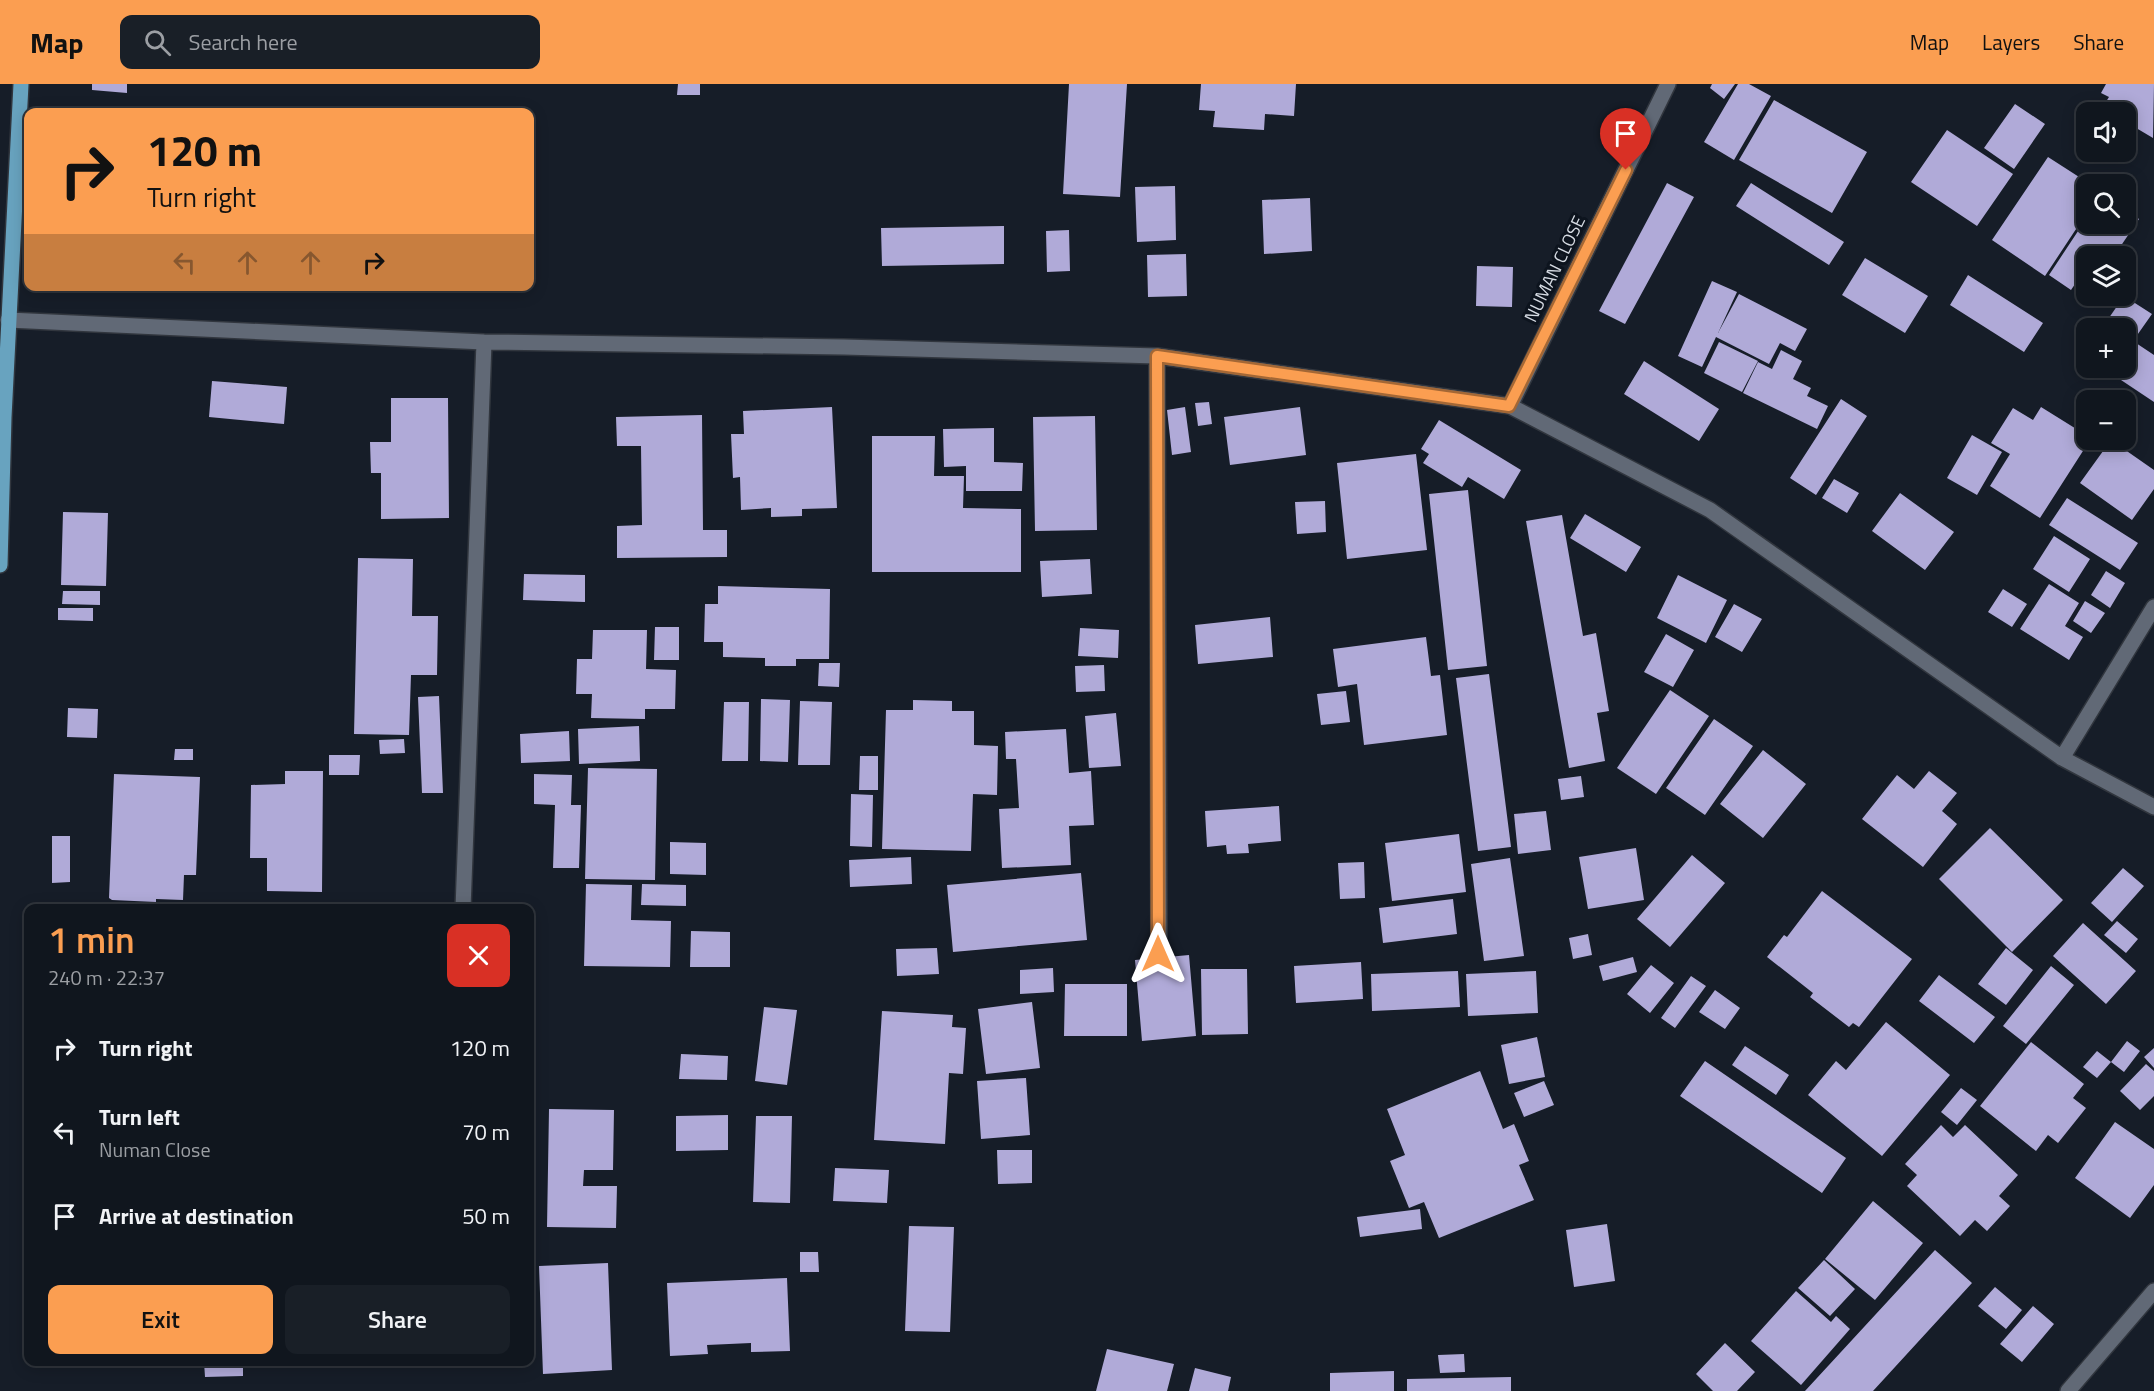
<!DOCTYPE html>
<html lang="en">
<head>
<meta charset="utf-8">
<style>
  body { margin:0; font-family:"Titillium Web",sans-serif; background:#191f27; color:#f1f3f6; height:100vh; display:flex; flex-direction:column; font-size:22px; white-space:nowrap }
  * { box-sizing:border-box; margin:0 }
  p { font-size:20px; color:#9c9fa4 }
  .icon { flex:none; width:33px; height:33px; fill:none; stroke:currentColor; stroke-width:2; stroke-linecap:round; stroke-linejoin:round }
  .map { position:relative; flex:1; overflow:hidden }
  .drawer { position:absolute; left:24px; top:820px; width:510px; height:462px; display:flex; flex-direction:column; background:#10161e; border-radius:12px; box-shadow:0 3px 15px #0003,0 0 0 2px #30353c }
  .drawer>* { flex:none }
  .top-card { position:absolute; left:24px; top:24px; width:510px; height:183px; border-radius:12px; box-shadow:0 3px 15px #0003,0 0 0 2px #30353c; background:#fb9e51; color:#111; overflow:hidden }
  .controls { position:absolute; left:2076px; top:18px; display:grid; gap:12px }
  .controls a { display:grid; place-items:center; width:60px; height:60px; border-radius:12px; background:#10161e; box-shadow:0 3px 15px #0003,0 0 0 2px #30353c; font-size:30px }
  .pin { position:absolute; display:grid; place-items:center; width:51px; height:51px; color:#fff; margin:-62px -26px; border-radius:50% 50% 50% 0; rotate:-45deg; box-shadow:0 0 6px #0007 }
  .pin .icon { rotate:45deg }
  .me { position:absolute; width:66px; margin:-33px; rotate:0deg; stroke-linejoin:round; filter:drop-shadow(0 0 4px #0008) }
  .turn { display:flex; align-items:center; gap:21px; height:126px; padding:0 24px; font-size:27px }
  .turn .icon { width:78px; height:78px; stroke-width:2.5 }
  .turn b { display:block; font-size:42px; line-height:51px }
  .lanes { display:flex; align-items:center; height:57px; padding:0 24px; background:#0003; justify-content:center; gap:30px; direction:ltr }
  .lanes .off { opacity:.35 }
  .round { display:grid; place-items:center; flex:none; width:63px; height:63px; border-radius:12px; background:#191f27 }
  .summary { display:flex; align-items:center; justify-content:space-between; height:102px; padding:0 24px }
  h1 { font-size:36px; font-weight:600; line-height:45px; color:#fb9e51 }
  .button { display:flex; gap:12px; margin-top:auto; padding:12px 24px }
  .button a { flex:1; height:69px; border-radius:12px; background:#fb9e51; color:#111; font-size:24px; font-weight:600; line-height:69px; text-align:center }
  .button a+a { background:#191f27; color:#f1f3f6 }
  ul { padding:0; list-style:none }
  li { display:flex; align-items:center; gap:18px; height:84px; padding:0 24px }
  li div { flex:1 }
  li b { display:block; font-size:22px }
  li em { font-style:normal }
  header { display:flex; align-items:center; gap:36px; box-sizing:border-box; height:84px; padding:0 30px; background:#fb9e51; color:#111 }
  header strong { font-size:28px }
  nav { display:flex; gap:33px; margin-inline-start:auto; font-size:21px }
  .search { width:420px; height:54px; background:#191f27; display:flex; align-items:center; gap:15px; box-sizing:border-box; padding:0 21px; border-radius:12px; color:#9c9fa4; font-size:22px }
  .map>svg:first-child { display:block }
  .building { fill:#b0aad8 }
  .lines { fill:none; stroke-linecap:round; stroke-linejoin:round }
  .minor-casing { stroke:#31363e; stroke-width:18 }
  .major-casing { stroke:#31363e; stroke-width:18 }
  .minor { stroke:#616976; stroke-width:15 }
  .major { stroke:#68a3bf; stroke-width:15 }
  .route-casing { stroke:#a36735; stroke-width:15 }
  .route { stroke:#fb9e51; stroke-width:10 }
  .labels { text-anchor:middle; stroke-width:6; stroke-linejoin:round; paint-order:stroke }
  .street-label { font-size:18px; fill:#d6dbe3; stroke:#0d141e }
</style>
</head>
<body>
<header>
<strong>Map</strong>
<div class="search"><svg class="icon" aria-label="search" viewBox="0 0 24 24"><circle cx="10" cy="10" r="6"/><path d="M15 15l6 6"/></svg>Search here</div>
<nav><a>Map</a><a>Layers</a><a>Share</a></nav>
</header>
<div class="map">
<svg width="2154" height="1307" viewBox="0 0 2154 1307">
  <rect width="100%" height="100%" fill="#161d28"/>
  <path class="building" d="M92 0H127V9L92 6Z
    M678 0H700V11H677Z
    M1069 0H1127L1120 113 1063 110Z
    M1201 0H1296L1294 32 1265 30 1264 46 1213 43 1215 27 1199 26Z
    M1712 0H1735L1724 15 1710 4Z
    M1738 0H1749L1771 12 1734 76 1704 58Z
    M2106 0H2154L2153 54 2126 38V28H2109L2102 24 2109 13 2101 9Z
    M1774 16 1867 68 1832 129 1739 76Z
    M2015 20 2045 40 2014 85 1984 64Z
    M317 22 331 28H303L310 24Z
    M1947 46 2013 90 1977 142 1911 98Z
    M2048 73 2090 100H2086V130L2045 192 1992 156Z
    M1667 99 1694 113 1625 240 1599 227Z
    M1751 99 1844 158 1829 181 1736 122Z
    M1175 102 1176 156 1137 158 1135 103Z
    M1310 114 1312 167 1264 170 1262 116Z
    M2126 126 2139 135 2114 172H2102L2096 169 2094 172H2086V184L2071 206 2049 191 2086 135V140H2126Z
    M1004 142V180L882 182 881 144Z
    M1069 146 1070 187 1047 188 1046 147Z
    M1186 170 1187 212 1148 213 1147 171Z
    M1865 174 1928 212 1905 249 1842 211Z
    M1477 182 1513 183 1512 223 1476 222Z
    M1968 191 2043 239 2024 268 1950 221Z
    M1712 197 1737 208 1718 249 1739 210 1807 245 1795 267 1780 259 1769 280 1716 253 1702 283 1678 272Z
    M2124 212 2152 230 2133 257 2154 271V318L2103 284H2126V244H2102Z
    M1719 258 1758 277 1742 308 1704 289Z
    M1781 266 1802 277 1793 295 1811 304 1807 312 1828 322 1817 345 1743 309 1758 278 1772 285Z
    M1644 277 1719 325 1699 357 1624 310Z
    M212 297 287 303 284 340 209 333Z
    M391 314H448L449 434 381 435V389H371L370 358H391Z
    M1841 315 1867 332 1816 411 1790 394Z
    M1209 318 1212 340 1198 342 1195 319Z
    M832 323 837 424 802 425V432L771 433V424L741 426 740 393 733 394 731 350H744L743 327Z
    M1185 323 1191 368 1172 371 1167 326Z
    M1300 323 1306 371 1230 381 1224 333Z
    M2041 323 2086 351V356H2090L2040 434 1990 402 2010 370 1991 359 2013 324 2033 336Z
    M702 331 703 446H727V473L617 474V442L642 441 641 362H617L616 333Z
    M1095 332 1097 446 1035 447 1033 333Z
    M1439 336 1521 386 1504 415 1468 393 1462 403 1423 379 1429 370 1421 365Z
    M994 344V378L1023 379 1022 407H966V382L944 383 943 345Z
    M1972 351 2002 368 1977 411 1947 394Z
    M872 352H935L934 392H964L963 424 1021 425V488H872Z
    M2111 356 2154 386V405L2132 436 2080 399Z
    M1416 370 1427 466 1347 475 1337 379Z
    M1834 395 1859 409 1847 429 1822 414Z
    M1468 406 1487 582 1448 586 1429 410Z
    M1900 409 1954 448 1925 486 1872 447Z
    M2067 414 2138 459 2120 486 2049 441Z
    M1325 417 1326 448 1297 450 1295 418Z
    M63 428 108 429 106 502 61 501Z
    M1585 430 1641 463 1626 488 1570 454Z
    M1562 431 1583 552 1596 549 1609 627 1597 629 1605 677 1569 684 1526 437Z
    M2054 452 2090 475 2069 508 2033 485Z
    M358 474 413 475 412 532H438L437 591H411L409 651 354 650Z
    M1090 475 1092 510 1042 513 1040 477Z
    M2106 487 2125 499 2110 524 2091 511Z
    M524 490 585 491V518L523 516Z
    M1678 491 1727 516 1706 559 1657 534Z
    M2049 500 2079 519 2065 542 2083 553 2069 576 2020 545Z
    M718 502 830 505 829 575H796V582H765V574L723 573V558H704L705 520H718Z
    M2003 505 2027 520 2012 543 1988 528Z
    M63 507H100V521L62 520Z
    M2085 517 2105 529 2091 549 2073 537Z
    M1734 520 1762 535 1742 568 1715 553Z
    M58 524H93V537L58 536Z
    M1270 533 1273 573 1198 580 1195 541Z
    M655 543H679V576H654Z
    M1080 544 1119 546 1118 574 1078 572Z
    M593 546H647L646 585 676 586 675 625H645V635L591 634 592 610H576L577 575H592Z
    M1666 550 1694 566 1673 603 1644 588Z
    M1426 553 1431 592 1440 591 1447 651 1364 661 1357 600 1338 603 1333 565Z
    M819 579H840L839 603 818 602Z
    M1104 581 1105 607 1076 608 1075 582Z
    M1489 590 1511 763 1478 767 1456 594Z
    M1670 606 1709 632 1656 710 1617 684Z
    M1346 607 1350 638 1321 641 1317 610Z
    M439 612 443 709H422L418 613Z
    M761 615 790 616 788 678 760 677Z
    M913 616 952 617V627H974V661L998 662 997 711 973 710 971 767 882 765 886 626H913Z
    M800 617 832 618 830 681H798Z
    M724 618H749L748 677H722Z
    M68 624 98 625 97 654 67 653Z
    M1116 629 1121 682 1089 684 1085 632Z
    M1714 635 1753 662 1705 731 1666 704Z
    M639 642 640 677 579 680 578 645Z
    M1066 645 1069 689 1091 687 1094 741 1069 742 1071 781 1002 784 999 725 1019 724 1016 675H1006L1005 648Z
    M569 647 570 677 521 679 520 650Z
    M404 655 405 669 380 670 379 656Z
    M175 665H193V676H174Z
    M1763 666 1806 700 1763 754 1720 720Z
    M329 671H360L359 691H329Z
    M860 672H878V706H859Z
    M588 684 657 685 655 796 585 795Z
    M285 687H323L322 808 267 807V774H250L251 701 285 700Z
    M1929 687 1957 709 1942 727 1957 740 1923 783 1862 735 1897 691 1914 705Z
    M114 690 200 693 196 791H184L183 816 156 815V818L112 816 109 814Z
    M534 690 572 691 571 721H581L579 784H553L555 721 534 720Z
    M1581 692 1584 713 1561 716 1558 695Z
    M851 710 873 711 872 763 850 762Z
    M1279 722 1281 757 1248 760 1249 769 1227 770 1226 761 1207 763 1205 727Z
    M1546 727 1551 766 1518 770 1514 730Z
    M1990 744 2063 816 2012 868 1939 795Z
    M1459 750 1466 808 1392 817 1385 759Z
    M52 752H70V798L52 799Z
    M670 758 706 759V791L670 790Z
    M1636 764 1644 816 1588 825 1579 773Z
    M1692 771 1725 799 1670 863 1637 835Z
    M911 773 912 800 850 803 849 776Z
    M1510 774 1524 872 1484 877 1471 780Z
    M1364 778 1365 814 1340 815 1338 779Z
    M2123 784 2144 802 2112 838 2091 819Z
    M1081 789 1087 856 953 868 947 801Z
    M586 800 632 801 631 836 671 837 670 883 584 882Z
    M642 800 686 801V822L641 821Z
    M1822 807 1912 875 1859 943 1853 939 1849 943 1810 913 1813 909 1767 873 1784 851 1787 853Z
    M1453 815 1457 850 1383 859 1379 824Z
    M2117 837 2138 855 2126 869 2104 851Z
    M2083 839 2136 887 2106 920 2053 872Z
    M691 847 730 848V883H690Z
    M1588 850 1592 871 1573 875 1569 854Z
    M937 864 939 890 897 892 896 865Z
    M2006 864 2033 886 2006 921 1978 900Z
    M1189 871 1196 952 1142 957 1135 876Z
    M1633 873 1637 888 1603 897 1599 882Z
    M1361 878 1363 915 1296 919 1294 882Z
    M1651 881 1674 899 1650 929 1627 910Z
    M2051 882 2074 901 2026 960 2003 942Z
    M1053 884 1054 908 1020 910V886Z
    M1201 885H1247L1248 950 1202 951Z
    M1458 887 1460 923 1372 927 1371 890Z
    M1536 887 1538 929 1468 932 1466 890Z
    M1939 891 1995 933 1974 959 1919 917Z
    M1691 892 1706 902 1675 944 1661 934Z
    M1065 900H1127V952H1064Z
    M1715 906 1740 924 1725 945 1699 928Z
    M1032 918 1040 984 986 990 978 925Z
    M764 923 797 926 787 1001 755 997Z
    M882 927 953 931 952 943 966 944 963 990 949 989 945 1060 874 1056Z
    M1886 938 1950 991 1882 1072 1808 1011 1836 977 1846 986Z
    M1537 953 1545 993 1509 1000 1501 961Z
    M2127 957 2140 967 2124 988 2111 978Z
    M2031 958 2084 1000 2073 1014 2086 1024 2058 1059 2048 1051 2036 1067 1980 1022Z
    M1745 962 1789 991 1776 1011 1732 981Z
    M2154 964V984L2144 973Z
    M2097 967 2111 978 2097 994 2083 983Z
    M681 970 728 972 727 996 679 995Z
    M1705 977 1846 1074 1822 1109 1680 1012Z
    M2146 980 2154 987V1012L2140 1026 2120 1007Z
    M1480 987 1503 1045 1514 1040 1529 1077 1519 1081 1534 1116 1439 1154 1424 1118 1409 1124 1390 1077 1405 1071 1387 1025Z
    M1026 994 1030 1051 981 1055 977 997Z
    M1544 997 1554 1021 1524 1033 1514 1009Z
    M1961 1004 1977 1016 1957 1041 1941 1028Z
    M549 1025 614 1026 613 1086H584L583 1102H617L616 1144 547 1143Z
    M728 1031V1066L676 1067V1032Z
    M756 1032H792L790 1119 753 1118Z
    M2115 1038 2154 1065V1101L2130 1134 2075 1094Z
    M1941 1041 1953 1053 1965 1041 2018 1091 1999 1112 2010 1122 1987 1147 1975 1136 1960 1152 1907 1102 1917 1091 1905 1080Z
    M997 1066H1032V1099L998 1100Z
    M835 1084 889 1086 887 1119 833 1117Z
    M1873 1117 1923 1159 1875 1216 1825 1175Z
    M1420 1125 1422 1145 1360 1153 1357 1133Z
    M1607 1140 1615 1197 1574 1203 1566 1146Z
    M909 1142 954 1143 950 1248 905 1247Z
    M1935 1166 1972 1199 1873 1307H1805Z
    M800 1168H818L819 1188H800Z
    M1824 1176 1855 1205 1830 1232 1798 1204Z
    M608 1179 612 1286 543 1290 539 1182Z
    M787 1194 790 1267 751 1268V1259L707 1261 708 1270 670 1272 667 1199Z
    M1995 1203 2022 1226 2006 1245 1978 1222Z
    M1796 1207 1831 1238 1836 1232 1850 1245 1801 1301 1751 1257Z
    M2033 1222 2054 1240 2022 1278 2000 1260Z
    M1725 1259 1755 1288 1737 1307H1713L1696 1290Z
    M1107 1265 1174 1280 1167 1307H1096Z
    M1464 1270 1465 1288 1440 1289 1438 1271Z
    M204 1278H243V1292L205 1293Z
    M1195 1284 1231 1293 1228 1307H1189Z
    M1394 1287V1307H1330V1289Z
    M1511 1293V1307H1407V1295Z"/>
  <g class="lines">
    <g class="minor-casing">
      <path id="minor" d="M8 236 484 258 844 263 1157 272 1510 322 1710 426 2062 674 2154 723
        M1157 272 1159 870
        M1510 322 1668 0
        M2062 674 2154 523
        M463 825 484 258
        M2068 1307 2154 1207"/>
    </g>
    <g class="major-casing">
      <path id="major" d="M0 481 4 333 21 0"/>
    </g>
    <use href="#minor" class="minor"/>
    <use href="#major" class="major"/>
  </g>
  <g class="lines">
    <g class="route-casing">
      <path id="route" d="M1158 870 1157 272 1509 322 1626 86"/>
    </g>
    <use href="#route" class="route"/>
  </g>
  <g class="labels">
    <g class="street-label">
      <text transform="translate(1555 185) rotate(-64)" y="6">NUMAN CLOSE</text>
    </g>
  </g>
</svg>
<div class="controls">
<a><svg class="icon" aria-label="sound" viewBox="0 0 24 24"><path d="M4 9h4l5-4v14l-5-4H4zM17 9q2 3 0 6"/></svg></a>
<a><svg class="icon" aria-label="search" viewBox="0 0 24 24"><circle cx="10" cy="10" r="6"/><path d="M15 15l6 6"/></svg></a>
<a><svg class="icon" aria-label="layers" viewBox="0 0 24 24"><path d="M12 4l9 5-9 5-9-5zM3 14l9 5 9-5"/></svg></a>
<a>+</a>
<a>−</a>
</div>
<div class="pin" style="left:1626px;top:86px;background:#d93025"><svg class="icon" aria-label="arrive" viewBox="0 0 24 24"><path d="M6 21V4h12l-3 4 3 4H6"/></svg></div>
<svg class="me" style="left:1158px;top:870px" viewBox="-20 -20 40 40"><path d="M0-17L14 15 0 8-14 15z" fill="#fb9e51" stroke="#fff" stroke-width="4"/></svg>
<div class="top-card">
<div class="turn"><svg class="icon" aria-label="right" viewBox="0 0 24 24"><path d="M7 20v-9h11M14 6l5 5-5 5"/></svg><div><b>120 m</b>Turn right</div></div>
<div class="lanes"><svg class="icon off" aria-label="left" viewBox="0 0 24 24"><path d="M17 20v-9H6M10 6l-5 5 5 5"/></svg><svg class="icon off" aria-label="ahead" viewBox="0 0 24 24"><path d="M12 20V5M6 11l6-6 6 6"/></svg><svg class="icon off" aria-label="ahead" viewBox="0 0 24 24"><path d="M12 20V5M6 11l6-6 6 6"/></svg><svg class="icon" aria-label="right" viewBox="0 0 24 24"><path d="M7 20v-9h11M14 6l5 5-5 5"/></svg></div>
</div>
<section class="drawer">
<div class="summary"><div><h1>1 min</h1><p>240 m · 22:37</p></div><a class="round" style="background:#d93025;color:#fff"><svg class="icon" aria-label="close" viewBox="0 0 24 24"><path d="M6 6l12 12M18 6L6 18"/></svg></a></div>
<ul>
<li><svg class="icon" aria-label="right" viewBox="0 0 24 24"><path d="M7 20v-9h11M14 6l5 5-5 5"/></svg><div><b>Turn right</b></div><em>120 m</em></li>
<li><svg class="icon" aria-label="left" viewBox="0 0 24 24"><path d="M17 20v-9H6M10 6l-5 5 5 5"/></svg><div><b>Turn left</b><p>Numan Close</p></div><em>70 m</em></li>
<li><svg class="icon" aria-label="arrive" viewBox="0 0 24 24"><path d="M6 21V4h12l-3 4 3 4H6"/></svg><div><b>Arrive at destination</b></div><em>50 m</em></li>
</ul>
<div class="button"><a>Exit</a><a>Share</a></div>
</section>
</div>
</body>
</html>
